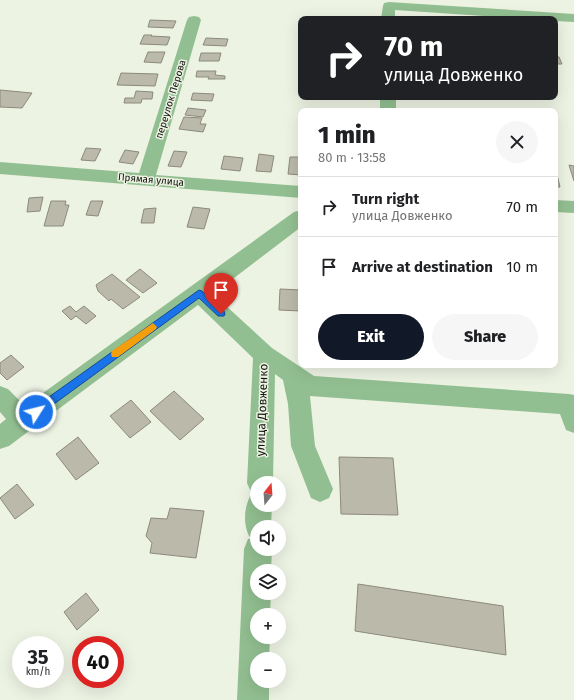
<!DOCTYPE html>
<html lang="en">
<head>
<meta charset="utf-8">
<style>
  body { margin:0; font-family:"Fira Sans",sans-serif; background:#f6f6f6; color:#202124; height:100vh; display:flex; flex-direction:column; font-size:15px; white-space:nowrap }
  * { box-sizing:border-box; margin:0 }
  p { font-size:13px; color:#757577 }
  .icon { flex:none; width:22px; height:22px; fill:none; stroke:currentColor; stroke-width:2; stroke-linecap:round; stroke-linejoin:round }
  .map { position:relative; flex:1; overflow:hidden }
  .details { position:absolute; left:298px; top:108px; width:260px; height:260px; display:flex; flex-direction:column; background:#fff; border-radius:8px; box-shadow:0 4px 16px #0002 }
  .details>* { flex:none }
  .top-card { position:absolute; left:298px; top:16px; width:260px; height:84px; border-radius:8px; box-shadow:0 4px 16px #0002; background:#202124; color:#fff; overflow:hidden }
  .needle { width:26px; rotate:17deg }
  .controls { position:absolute; left:250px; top:476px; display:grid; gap:8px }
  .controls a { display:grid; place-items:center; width:36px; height:36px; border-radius:50%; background:#fff; box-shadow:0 4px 16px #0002; font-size:20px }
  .speed { position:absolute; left:12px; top:636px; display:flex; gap:8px; font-size:20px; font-weight:700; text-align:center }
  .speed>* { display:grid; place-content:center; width:52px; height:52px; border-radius:50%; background:#fff; box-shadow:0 4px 16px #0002; line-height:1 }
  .speed small { font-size:10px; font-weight:400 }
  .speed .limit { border:6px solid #d22; background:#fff; color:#111 }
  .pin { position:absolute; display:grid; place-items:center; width:34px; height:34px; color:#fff; margin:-41px -17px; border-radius:50% 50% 50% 0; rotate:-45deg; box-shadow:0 0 4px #0007 }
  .pin .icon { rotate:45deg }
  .me { position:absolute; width:44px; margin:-22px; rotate:54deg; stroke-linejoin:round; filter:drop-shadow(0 0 3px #0008) }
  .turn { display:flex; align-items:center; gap:14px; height:84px; padding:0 20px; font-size:18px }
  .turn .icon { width:52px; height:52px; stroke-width:2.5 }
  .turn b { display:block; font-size:28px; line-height:34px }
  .round { display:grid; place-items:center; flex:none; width:42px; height:42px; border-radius:21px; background:#f6f6f6 }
  .head { display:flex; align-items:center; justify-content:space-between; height:68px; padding:0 20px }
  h1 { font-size:24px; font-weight:800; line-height:30px }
  .primary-button { display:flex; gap:8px; margin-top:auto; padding:8px 20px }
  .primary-button a { flex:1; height:46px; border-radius:24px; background:#111827; color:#fff; font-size:16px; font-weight:800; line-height:46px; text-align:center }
  .primary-button a+a { background:#f6f6f6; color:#202124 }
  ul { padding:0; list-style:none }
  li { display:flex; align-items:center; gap:12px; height:60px; padding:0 20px; border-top:1px solid #e0e0e0 }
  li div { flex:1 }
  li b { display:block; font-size:15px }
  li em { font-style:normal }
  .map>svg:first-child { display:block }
  .building { fill:#bbb9a9; stroke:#8c8a7b }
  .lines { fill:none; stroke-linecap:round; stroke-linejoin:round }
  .minor { fill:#92bf91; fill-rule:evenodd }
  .route { fill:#1a73e8; stroke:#114b97 }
  .slow { fill:#f59e0b }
  .labels { text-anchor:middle; stroke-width:3; stroke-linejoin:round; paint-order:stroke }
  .far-street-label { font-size:10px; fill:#12140f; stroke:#edf3e3 }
  .street-label { font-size:12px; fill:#12140f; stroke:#edf3e3 }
</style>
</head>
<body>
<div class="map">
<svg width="574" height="700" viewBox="0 0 574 700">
  <rect width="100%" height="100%" fill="#edf3e3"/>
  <path class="building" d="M150 20 176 21 173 28 148 27Z
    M144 35H152L151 36 170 37 167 45 140 44Z
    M206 38 228 39 226 46 203 45Z
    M148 52H165L161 63 144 62Z
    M201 53H221L219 61H199Z
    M555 56 559 57 562 64H555Z
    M197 71H216L215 75 225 76V79H208L209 77H196Z
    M121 73 158 74 155 86 117 85Z
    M0 90 32 93 22 108 0 107Z
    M136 91 153 92 152 99H142L141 103H124L125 98H134Z
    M193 93 214 94 212 101 191 100Z
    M188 108 206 110 203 117 185 115Z
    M184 117 202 118 200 124H206L203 132 179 129Z
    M86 148 101 149 95 161 81 160Z
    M125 150 139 152 133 164 119 162Z
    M174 151 187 152 181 167 168 166Z
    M259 154 274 156 271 172 256 171Z
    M224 156 243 158 240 171 221 169Z
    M290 157H301V175L288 174Z
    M569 165 574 166V181Z
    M555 166 560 187H555Z
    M43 197 40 211 27 212 29 198Z
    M51 201H66L65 205H69L63 226H44Z
    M91 201H103L98 216 86 215Z
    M193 207 210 209 204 229 187 227Z
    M156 208 154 223H141L144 209Z
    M140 269 157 283 143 293 126 280Z
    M112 274 140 297 123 309 111 299 109 301 98 291 96 285Z
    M280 289 301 290V311L279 310Z
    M70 306 76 312 84 306 96 316 86 324 76 316 71 320 62 311Z
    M11 355 24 367 7 380 0 373V363Z
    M174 391 204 419 180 440 150 411Z
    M131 400 151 422 130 438 110 416Z
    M78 437 99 463 76 480 56 454Z
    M339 457 393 458 398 515 341 514Z
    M17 484 34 505 15 519 0 498Z
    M170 508 204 511 196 558 150 553 152 543 146 536 151 518 167 519Z
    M358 584 503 606 506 655 355 631Z
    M86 593 99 610 77 630 64 612Z"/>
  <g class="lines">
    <path class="minor" d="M389 2 574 14V22L555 21V19H528L395 10V19H381L383 6 384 3Z
      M194 16 199 17 201 20 156 175 301 186V198L0 174V162L139 173 187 20 189 17Z
      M380 97H396V111H380Z
      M555 200 574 201V213L555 212Z
      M301 210V227L213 294 272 348 314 376 569 394 574 395V433L566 430 560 414 310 396 315 446 333 489 329 498 320 502 311 498 291 446 288 404 283 380 275 374 273 483H257V505H272L271 527H257V549H272L271 571H257V593H271L270 615H257V637H270L269 659H257V681H269V700H237L244 549 248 539 252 538 249 536C243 523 244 509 250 496L255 494 251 492 247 483 253 358 198 305 9 446 0 449V424L6 419 0 412V386L8 389 25 406 294 212Z"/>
  </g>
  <path class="route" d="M199 290 202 291 224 311 225 314 224 316H218L199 298 39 415 36 416 32 415 31 412 32 409Z"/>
  <path class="slow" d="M153 323 157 327 156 329 118 357H112L111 354 112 351Z"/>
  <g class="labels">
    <g class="far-street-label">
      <text transform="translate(170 99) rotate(-73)" y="4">переулок Перова</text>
      <text transform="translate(151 179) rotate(5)" y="4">Прямая улица</text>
    </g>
    <g class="street-label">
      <text transform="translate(262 410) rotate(-88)" y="4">улица Довженко</text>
    </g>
  </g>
</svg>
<div class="controls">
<a><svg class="needle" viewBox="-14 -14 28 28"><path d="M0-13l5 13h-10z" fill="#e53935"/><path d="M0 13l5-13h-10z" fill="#757577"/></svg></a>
<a><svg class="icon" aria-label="sound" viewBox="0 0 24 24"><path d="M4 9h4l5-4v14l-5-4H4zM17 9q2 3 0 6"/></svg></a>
<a><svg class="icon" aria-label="layers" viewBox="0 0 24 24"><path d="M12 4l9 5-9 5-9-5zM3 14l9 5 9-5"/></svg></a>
<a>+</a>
<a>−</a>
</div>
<div class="speed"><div>35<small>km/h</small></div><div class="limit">40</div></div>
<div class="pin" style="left:221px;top:314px;background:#d93025"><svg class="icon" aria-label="arrive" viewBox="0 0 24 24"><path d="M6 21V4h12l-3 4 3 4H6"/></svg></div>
<svg class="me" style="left:36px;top:412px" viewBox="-20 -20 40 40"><circle r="17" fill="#1a73e8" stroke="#fff" stroke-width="3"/><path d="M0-11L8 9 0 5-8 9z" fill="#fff"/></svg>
<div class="top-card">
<div class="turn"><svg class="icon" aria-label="right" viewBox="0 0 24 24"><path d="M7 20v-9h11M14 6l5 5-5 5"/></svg><div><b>70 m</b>улица Довженко</div></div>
</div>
<section class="details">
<div class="head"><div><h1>1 min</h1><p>80 m · 13:58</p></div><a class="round"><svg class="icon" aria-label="close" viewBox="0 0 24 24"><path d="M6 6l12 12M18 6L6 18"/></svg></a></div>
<ul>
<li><svg class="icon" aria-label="right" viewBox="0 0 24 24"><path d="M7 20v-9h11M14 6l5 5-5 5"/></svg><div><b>Turn right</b><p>улица Довженко</p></div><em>70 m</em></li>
<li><svg class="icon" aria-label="arrive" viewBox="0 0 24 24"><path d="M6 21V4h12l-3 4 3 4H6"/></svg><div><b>Arrive at destination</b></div><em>10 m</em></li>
</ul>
<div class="primary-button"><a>Exit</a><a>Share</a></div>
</section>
</div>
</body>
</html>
